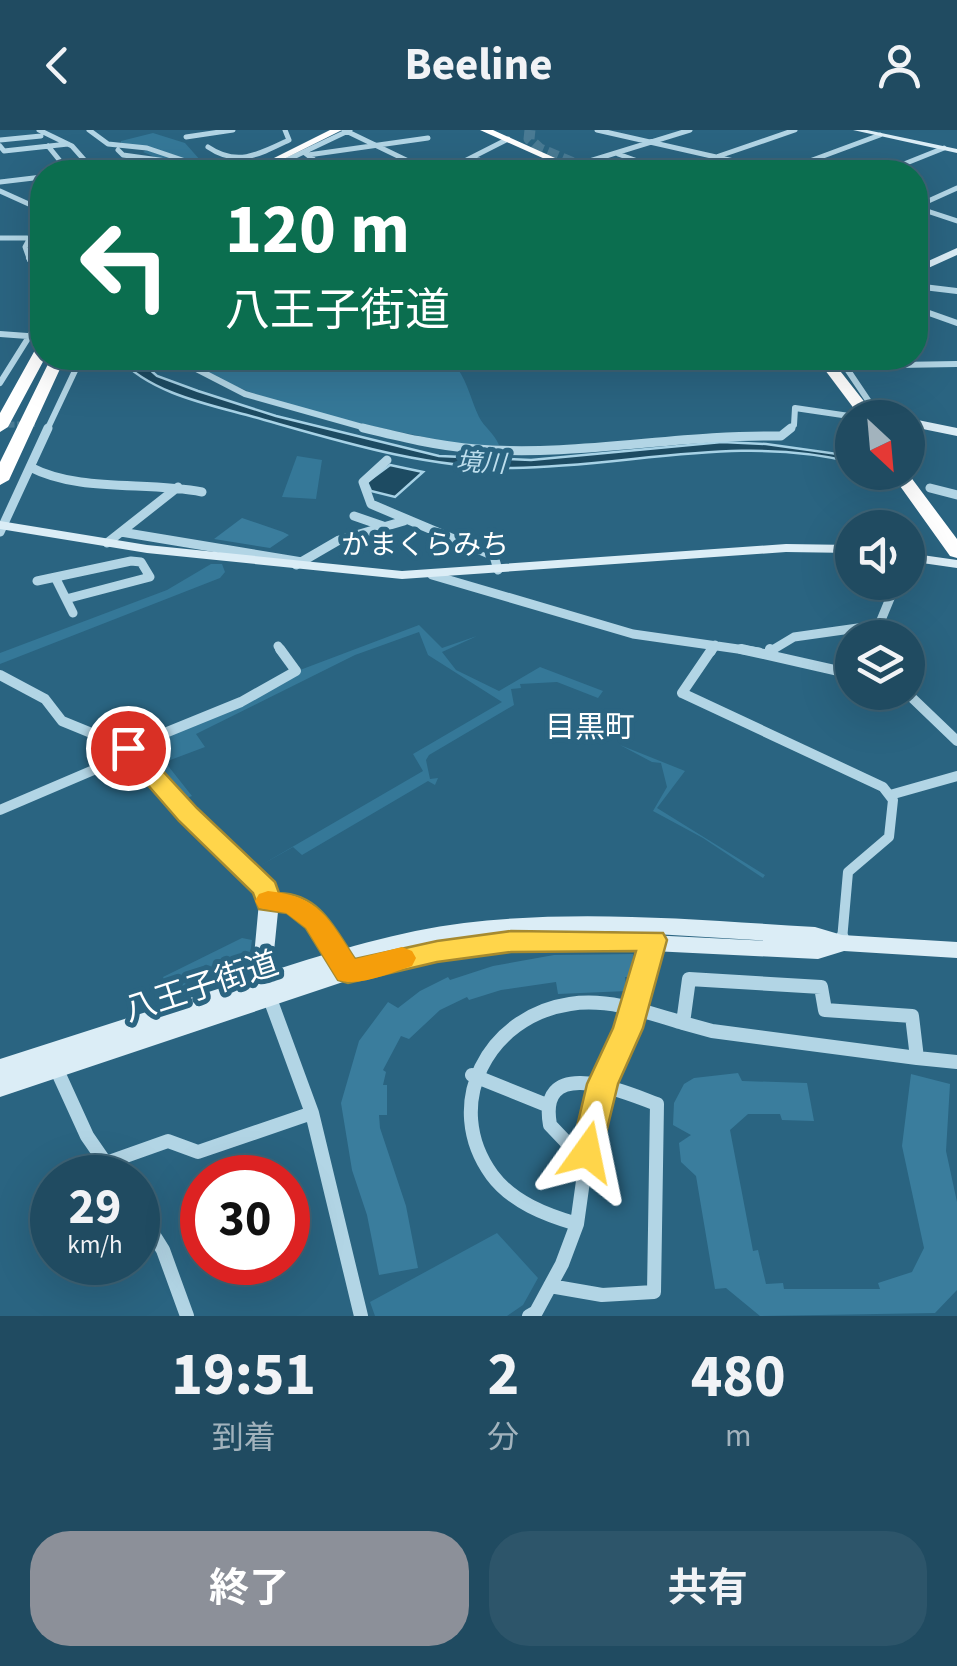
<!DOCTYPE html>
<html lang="ja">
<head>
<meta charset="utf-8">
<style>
  body { margin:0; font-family:"Source Sans 3","Noto Sans JP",sans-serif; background:#2d556a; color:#f1f3f6; height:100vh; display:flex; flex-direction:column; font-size:38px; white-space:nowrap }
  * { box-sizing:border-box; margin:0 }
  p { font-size:32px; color:#a2b3bd }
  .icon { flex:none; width:55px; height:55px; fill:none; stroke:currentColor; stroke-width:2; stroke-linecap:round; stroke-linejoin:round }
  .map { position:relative; height:1186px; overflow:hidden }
  .side { display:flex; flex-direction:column; background:#204b61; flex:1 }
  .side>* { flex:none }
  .banner { position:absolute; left:30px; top:30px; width:898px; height:210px; border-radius:40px; box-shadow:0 10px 40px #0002,0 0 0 2px #3d6376; background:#0b6e4f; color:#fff; overflow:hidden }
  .needle { width:65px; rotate:154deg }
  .controls { position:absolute; left:835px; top:270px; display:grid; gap:20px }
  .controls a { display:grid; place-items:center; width:90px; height:90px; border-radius:50%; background:#204b61; box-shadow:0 10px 40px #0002,0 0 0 2px #3d6376; font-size:50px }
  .speed { position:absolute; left:30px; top:1025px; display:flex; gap:20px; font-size:50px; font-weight:700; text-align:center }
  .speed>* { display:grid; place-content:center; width:130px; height:130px; border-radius:50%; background:#204b61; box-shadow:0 10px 40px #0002,0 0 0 2px #3d6376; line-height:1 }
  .speed small { font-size:25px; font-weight:400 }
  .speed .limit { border:15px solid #d22; background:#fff; color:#111 }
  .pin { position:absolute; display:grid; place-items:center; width:85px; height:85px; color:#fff; margin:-42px; border:5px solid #fff; border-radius:50%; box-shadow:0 2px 10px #0007 }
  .me { position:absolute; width:110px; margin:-55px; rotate:12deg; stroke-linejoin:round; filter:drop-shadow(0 0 8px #0008) }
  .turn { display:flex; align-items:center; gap:35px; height:210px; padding:0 30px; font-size:45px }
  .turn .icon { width:130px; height:130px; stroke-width:2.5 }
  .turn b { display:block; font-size:70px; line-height:85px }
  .eta { display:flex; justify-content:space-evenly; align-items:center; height:170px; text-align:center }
  .eta b { font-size:60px; font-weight:700; line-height:70px }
  .button { display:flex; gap:20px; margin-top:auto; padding:20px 30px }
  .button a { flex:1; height:115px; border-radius:40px; background:#8c9099; color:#fff; font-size:40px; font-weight:700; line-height:115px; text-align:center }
  .button a+a { background:#2d556a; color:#f1f3f6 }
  header { display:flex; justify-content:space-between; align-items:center; height:130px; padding:0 30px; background:#204b61; font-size:45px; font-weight:700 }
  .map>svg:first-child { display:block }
  .green { fill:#357898 }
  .water { fill:#1d4b62; stroke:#a7d2e6; stroke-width:2.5 }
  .building { fill:#3a7d9d }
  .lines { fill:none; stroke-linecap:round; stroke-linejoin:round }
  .street-tunnel { stroke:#4a7b94; stroke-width:6; stroke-dasharray:6 2.5; stroke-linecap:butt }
  .highway-tunnel { stroke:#4a7b94; stroke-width:11; stroke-dasharray:11 5; stroke-linecap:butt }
  .street-far4 { stroke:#b2d5e5; stroke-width:5 }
  .street-far3 { stroke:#b2d5e5; stroke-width:6 }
  .street-far2 { stroke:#b2d5e5; stroke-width:9 }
  .street-far1 { stroke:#b2d5e5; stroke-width:10 }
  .street { stroke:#b2d5e5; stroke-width:14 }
  .secondary { fill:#dbedf6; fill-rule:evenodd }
  .highway { fill:#fff; fill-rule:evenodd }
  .route { fill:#ffd54a; stroke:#a68a30; stroke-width:2.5 }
  .slow { fill:#f59e0b }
  .labels { text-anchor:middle; stroke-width:10; stroke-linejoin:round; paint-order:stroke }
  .far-water-label { font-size:25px; font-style:italic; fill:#bddeed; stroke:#2a6481 }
  .street-label { font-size:28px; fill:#fff; stroke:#2a6481 }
  .neighbourhood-label { font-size:30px; fill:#fff; stroke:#2a6481 }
  .near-street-label { font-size:32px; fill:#fff; stroke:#2a6481 }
</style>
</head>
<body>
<header><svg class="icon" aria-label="back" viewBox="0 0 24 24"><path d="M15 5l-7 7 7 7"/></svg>Beeline<svg class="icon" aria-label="person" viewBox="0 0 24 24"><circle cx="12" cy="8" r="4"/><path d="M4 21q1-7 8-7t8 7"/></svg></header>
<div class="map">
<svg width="957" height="1186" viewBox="0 0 957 1186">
  <rect width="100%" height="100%" fill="#2a6481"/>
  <path class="green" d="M153 3 185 13 201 31 233 35 223 42 194 34H172L143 22 148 19 121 15V11Z
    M182 228H280L312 237 334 228H370L390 233 397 228H620L480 234 458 239C468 254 471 270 479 287 484 297 494 303 499 315L465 316C380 296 252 277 182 228Z
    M297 326 322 330 316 369 282 367Z
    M211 434H222L225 442 220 448 0 534V523L167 460Z
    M419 495 442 518 477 506 442 522 456 540 499 561 540 537 603 561 598 568 557 552 520 554 521 558 511 559 514 575 429 625 426 630 430 649 438 648 435 655 428 651 302 725 293 717 256 738 423 641 413 624 502 572 428 525 419 502 355 525 196 604 205 617 165 632 192 666 182 670 149 629 135 618 264 561 300 540Z
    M620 615 685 641 657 678 765 745 763 748 703 708 653 681 667 657 661 633 652 632Z
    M242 808 252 810 247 846 172 872 163 847Z
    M497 1103 538 1148 523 1175 507 1186H375L370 1172Z"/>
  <path class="water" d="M119 228H137L157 246 198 261 276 286 439 326 531 330 722 312 766 314 852 326V332C738 304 628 337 513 338 424 338 339 311 254 287 211 275 151 264 119 228Z
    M390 335 423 342 395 367 371 361 367 352Z"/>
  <path class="building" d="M242 388 283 402 289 405 270 418 214 409Z
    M633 824 632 847H625L627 861 558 864 556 852 501 860 469 870 467 867 440 880 409 909 401 906 383 940 386 942 383 955H387V985H379L380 998 406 1076 418 1138 379 1145 367 1085 352 1040 341 973 359 911 388 872 398 878 420 861 448 847 450 850 493 836 554 825Z
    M738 943 742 951 807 953 814 991 782 990 780 984H748L730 1000 753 1121 758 1120 766 1154 783 1153 784 1159H880L878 1153 912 1142 924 1118 902 1016 911 944 950 954 946 1021 957 1072V1160L935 1183 760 1186 726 1158 715 1159 696 1046 681 1032 679 1013 691 1005 673 995 674 973 684 954 694 948Z"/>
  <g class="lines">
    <path class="street-tunnel" d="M806 232 833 235
      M0 295 35 294"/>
    <path class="highway-tunnel" d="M530 0 529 9 540 19 595 42"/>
    <path class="street-far4" d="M39 0 72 16 87 33 81 42
      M89 0 108 14 147 18 218 42
      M344 0 431 42
      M597 0 782 42
      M186 7 233 0
      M0 10 41 6
      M0 16 4 21 68 14
      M48 16 69 42
      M208 17C237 37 260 24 289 10L285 0
      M118 20 123 25 188 34
      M305 23 330 42
      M618 24 668 42
      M308 25 428 8
      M719 26 795 0
      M474 28 509 42
      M272 42 287 30 350 0
      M443 42 508 9
      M554 42 690 0
      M780 42 880 5
      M884 42 944 18
      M0 52 42 47
      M0 61 42 80
      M915 77 957 58
      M915 77 957 91
      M0 108H27
      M915 129 921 131
      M30 131 25 117 42 86"/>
    <path class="street-far3" d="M29 128 42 149
      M915 129 929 134
      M915 156 957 161
      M915 178 957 193
      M0 204 41 207
      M175 228 245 264 373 300
      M755 228 806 232
      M442 234 620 228
      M839 236 957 234
      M845 236 880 288
      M0 253 42 186
      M47 300 81 228
      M788 300 794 295 795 278 856 287"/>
    <path class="street-far2" d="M363 298C400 307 438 316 476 319 577 327 679 304 781 306L791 298
      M387 330 363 352 371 374 494 426 498 440
      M30 337C80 363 146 351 202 362
      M930 358 957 365
      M354 386 383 396
      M0 402 48 298
      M121 402 302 432
      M107 413 178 357
      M296 435 339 410 404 391
      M432 445 633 504 759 522
      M55 447 73 483
      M37 451 131 431 141 432 150 447 66 469
      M278 516 282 522
      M711 522 715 515
      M769 522 794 507 879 495 891 466 892 452"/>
    <path class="street-far1" d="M712 519 682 563 883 657 893 670 889 707 848 742 842 810
      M741 519 852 544
      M769 523 770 519
      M0 545 45 569 62 591 128 618 130 623
      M906 562 957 611
      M128 618 241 572 296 541 280 519
      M890 665 957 646
      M0 680 131 624
      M269 772 304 782 331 810"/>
    <path class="street" d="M329 808 343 832
      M842 813V808
      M689 849 821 857 825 880 912 886 917 928 712 901 683 893Z
      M269 866 312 983 361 1186
      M917 928 957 932
      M56 938 87 1006 116 1048
      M472 945 549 976
      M106 1033 168 1011 198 1022 312 983
      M138 1080 163 1120 187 1186
      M577 1094C546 1085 512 1072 492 1045 441 975 488 886 570 874 608 868 647 882 683 893
      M550 1156 602 1165 654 1162 657 974C626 963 537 923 550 995L570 1016 587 1022
      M529 1186 536 1182 562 1134 577 1094 591 994 634 880 653 812"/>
    <path class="secondary" d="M853 0H867L957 19V23Z
      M957 118V125L915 144V137Z
      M856 283 878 284 884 288 852 290 850 287Z
      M908 288 957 298V306L908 296Z
      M0 391 147 415 402 441 786 414 852 415V423L786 422 402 449 147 423 0 399Z
      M908 423 957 430V438L908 431Z
      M131 618 147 626 195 679 272 754 279 772 272 841C334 821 399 801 464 793 581 779 698 790 815 797L842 805 957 812V828L844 821 818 829 571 817 437 829 349 850 0 967V929L252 848 259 772 256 762 181 689 135 634 122 624 125 620ZM605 801 771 811 589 802Z"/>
    <path class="highway" d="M330 0H342L258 42H246Z
      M480 0H493L586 42H574Z
      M42 216 45 228 8 297 0 302V283L35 220Z
      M51 228H65L9 350 0 355V332Z
      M816 228H830L877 288H861Z
      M890 342H907L957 409V428L950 426Z"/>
  </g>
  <path class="route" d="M128 610 136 612 197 678 275 752 279 763C320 764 335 799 355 829L437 811 511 801 663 803 667 810 643 898 618 954 599 1032 587 1036 576 1032 571 1022 587 954 613 898 636 821 511 822 437 832 348 853 338 850 306 798 287 783 259 779 253 763 179 691 120 623 116 618Z"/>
  <path class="slow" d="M268 761C320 766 329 789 355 829L402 817 412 821 416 828 412 836C391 843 359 857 338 850L306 798 286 783 259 778 255 771 259 764Z"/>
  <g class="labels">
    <g class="far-water-label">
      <text transform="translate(481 332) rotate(3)" y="9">境川</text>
    </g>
    <g class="street-label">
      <text x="425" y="424">かまくらみち</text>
    </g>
    <g class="neighbourhood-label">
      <text x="590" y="607">目黒町</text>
    </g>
    <g class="near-street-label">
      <text transform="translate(201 856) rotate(-18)" y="11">八王子街道</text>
    </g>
  </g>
</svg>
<div class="controls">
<a><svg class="needle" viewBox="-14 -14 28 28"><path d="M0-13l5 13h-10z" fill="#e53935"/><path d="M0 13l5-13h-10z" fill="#a2b3bd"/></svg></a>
<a><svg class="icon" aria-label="sound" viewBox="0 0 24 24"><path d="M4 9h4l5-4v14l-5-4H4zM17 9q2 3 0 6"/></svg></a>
<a><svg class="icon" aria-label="layers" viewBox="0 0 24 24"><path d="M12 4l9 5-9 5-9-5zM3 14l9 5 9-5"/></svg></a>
</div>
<div class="speed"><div>29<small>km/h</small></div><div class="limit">30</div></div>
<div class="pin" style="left:128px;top:618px;background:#d93025"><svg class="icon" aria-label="arrive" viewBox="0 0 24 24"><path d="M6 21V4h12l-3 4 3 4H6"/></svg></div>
<svg class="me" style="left:587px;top:1022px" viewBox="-20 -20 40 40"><path d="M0-17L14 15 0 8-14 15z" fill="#ffd54a" stroke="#fff" stroke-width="4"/></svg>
<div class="banner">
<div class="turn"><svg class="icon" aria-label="left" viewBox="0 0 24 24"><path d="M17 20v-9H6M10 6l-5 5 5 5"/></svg><div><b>120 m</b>八王子街道</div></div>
</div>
</div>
<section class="side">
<div class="eta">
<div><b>19:51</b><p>到着</p></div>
<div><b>2</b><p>分</p></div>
<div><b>480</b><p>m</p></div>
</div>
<div class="button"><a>終了</a><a>共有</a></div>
</section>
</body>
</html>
